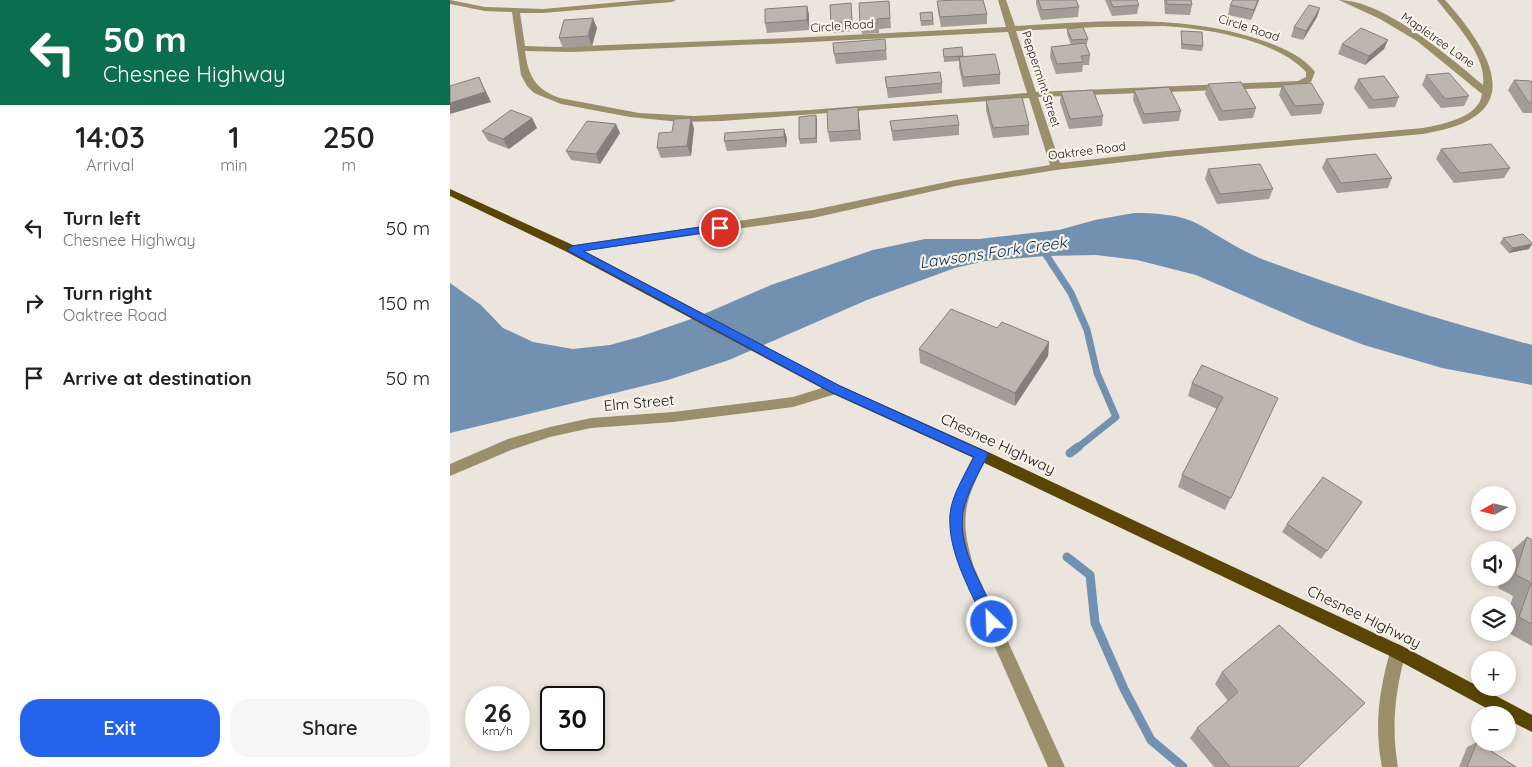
<!DOCTYPE html>
<html lang="en">
<head>
<meta charset="utf-8">
<style>
  body { margin:0; font-family:Quicksand,sans-serif; background:#f6f6f6; color:#222; height:100vh; display:flex; flex-direction:column; font-size:19px; white-space:nowrap }
  * { box-sizing:border-box; margin:0 }
  p { font-size:16px; color:#767676 }
  .icon { flex:none; width:28px; height:28px; fill:none; stroke:currentColor; stroke-width:2; stroke-linecap:round; stroke-linejoin:round }
  .map { position:relative; flex:1; overflow:hidden }
  .drawer { display:flex; flex-direction:column; background:#fff; width:450px }
  .drawer>* { flex:none }
  .banner { background:#0b6e4f; color:#fff; overflow:hidden }
  .needle { width:32px; rotate:262deg }
  .fabs { position:absolute; left:1021px; top:486px; display:grid; gap:10px }
  .fabs a { display:grid; place-items:center; width:45px; height:45px; border-radius:50%; background:#fff; box-shadow:0 2px 8px #0003; font-size:25px }
  .speed { position:absolute; left:15px; top:686px; display:flex; gap:10px; font-size:25px; font-weight:700; text-align:center }
  .speed>* { display:grid; place-content:center; width:65px; height:65px; border-radius:50%; background:#fff; box-shadow:0 2px 8px #0003; line-height:1 }
  .speed small { font-size:12px; font-weight:400 }
  .speed .limit { border:2px solid #111; border-radius:8px; background:#fff; color:#111 }
  .pin { position:absolute; display:grid; place-items:center; width:42px; height:42px; color:#fff; margin:-21px; border:2px solid #fff; border-radius:50%; box-shadow:0 1px 5px #0007 }
  .me { position:absolute; width:55px; margin:-28px; rotate:336deg; stroke-linejoin:round; filter:drop-shadow(0 0 4px #0008) }
  .turn { display:flex; align-items:center; gap:18px; height:105px; padding:0 20px; font-size:22px }
  .turn .icon { width:65px; height:65px; stroke-width:2.5 }
  .turn b { display:block; font-size:35px; line-height:42px }
  .eta { display:flex; justify-content:space-evenly; align-items:center; height:85px; text-align:center }
  .eta b { font-size:30px; font-weight:600; line-height:35px }
  .primary-button { display:flex; gap:10px; margin-top:auto; padding:10px 20px }
  .primary-button a { flex:1; height:58px; border-radius:20px; background:#2563eb; color:#fff; font-size:20px; font-weight:600; line-height:58px; text-align:center }
  .primary-button a+a { background:#f6f6f6; color:#222 }
  ul { padding:0; list-style:none }
  li { display:flex; align-items:center; gap:15px; height:75px; padding:0 20px }
  li div { flex:1 }
  li b { display:block; font-size:19px }
  li em { font-style:normal }
  main { display:flex; flex:1; min-height:0 }
  .map>svg:first-child { display:block }
  .water { fill:#7291b0 }
  .lines { fill:none; stroke-linecap:round; stroke-linejoin:round }
  .stream-far1 { stroke:#7291b0; stroke-width:7 }
  .stream { stroke:#7291b0; stroke-width:9 }
  .minor { fill:#9b8e6a; fill-rule:evenodd }
  .primary { fill:#594604; fill-rule:evenodd }
  .wall { fill:#a29d96 }
  .shaded-wall { fill:#847f7a }
  .building { fill:#bcb6ae; stroke:#847f7a }
  .route { fill:#2563eb; stroke:#184099 }
  .labels { text-anchor:middle; stroke-width:4.5; stroke-linejoin:round; paint-order:stroke }
  .far-street-label { font-size:12px; fill:#191714; stroke:#f8f2ea }
  .street-label { font-size:15px; fill:#191714; stroke:#f8f2ea }
  .water-label { font-size:16px; font-style:italic; fill:#00345d; stroke:#f8f2ea }
</style>
</head>
<body>
<main>
<section class="drawer">
<div class="banner">
<div class="turn"><svg class="icon" aria-label="left" viewBox="0 0 24 24"><path d="M17 20v-9H6M10 6l-5 5 5 5"/></svg><div><b>50 m</b>Chesnee Highway</div></div>
</div>
<div class="eta">
<div><b>14:03</b><p>Arrival</p></div>
<div><b>1</b><p>min</p></div>
<div><b>250</b><p>m</p></div>
</div>
<ul>
<li><svg class="icon" aria-label="left" viewBox="0 0 24 24"><path d="M17 20v-9H6M10 6l-5 5 5 5"/></svg><div><b>Turn left</b><p>Chesnee Highway</p></div><em>50 m</em></li>
<li><svg class="icon" aria-label="right" viewBox="0 0 24 24"><path d="M7 20v-9h11M14 6l5 5-5 5"/></svg><div><b>Turn right</b><p>Oaktree Road</p></div><em>150 m</em></li>
<li><svg class="icon" aria-label="arrive" viewBox="0 0 24 24"><path d="M6 21V4h12l-3 4 3 4H6"/></svg><div><b>Arrive at destination</b></div><em>50 m</em></li>
</ul>
<div class="primary-button"><a>Exit</a><a>Share</a></div>
</section>
<div class="map">
<svg width="1082" height="767" viewBox="0 0 1082 767">
  <rect width="100%" height="100%" fill="#ebe5dd"/>
  <path class="water" d="M684 213C706 213 730 214 750 225 772 238 793 252 817 261 904 293 992 321 1082 345V385L992 368 914 345 859 324 746 275 687 260 646 255 595 256 535 261 505 268 417 300 279 360 218 380 0 433V283L31 305 53 328 83 342 123 349 160 345 189 337 247 317 321 285 423 250 475 239H529L609 230 645 220Z"/>
  <g class="lines">
    <path class="stream-far1" d="M591 247 621 293 637 330 647 373 666 417 627 448"/>
    <path class="stream" d="M620 453 628 447
      M617 557 640 575 645 623 674 689 701 740 733 767"/>
    <path class="minor" d="M0 0 35 7 93 9 193 0H226L222 2 93 13H70L75 46 105 47 341 38 556 27 548 0H556L565 26C649 21 733 13 814 41 833 48 853 56 865 72L861 82 849 87 588 97 610 163 717 151 973 128C992 124 1029 118 1032 94L967 41 930 19 889 0C933 0 1000 57 1033 85 1037 55 1004 22 987 0H995C1018 26 1068 85 1027 115 1011 127 992 130 973 134L717 157 606 170 506 186 363 218 121 253 116 249 117 246 363 210 506 180 600 165 579 98 272 121 230 122 180 117 111 104 84 93 77 86 71 75 62 12 35 11 0 4ZM714 26C758 29 825 39 856 72V77L848 81 586 92 566 31 648 27ZM558 32 577 93 359 110 244 116 189 113 110 98C86 90 78 76 75 51L122 52 341 43Z
      M385 384 389 385 391 389 389 393 343 407 223 422 141 428 100 437 61 450 0 476V464L58 439 100 427 141 418 223 412 343 397Z
      M531 449 536 451 538 455C515 501 508 516 524 567L615 767H598L510 568C493 516 501 498 526 451Z
      M948 644 954 647 956 652C945 691 941 727 948 767H932C924 726 929 691 940 652L942 647Z"/>
    <path class="primary" d="M0 189 125 246 389 385 536 451 954 647 1082 715V732L1058 720V715H1049L942 657 526 459 381 393 117 252 0 196Z"/>
  </g>
  <path class="wall" d="M586 0H626L629 7 628 17 591 20 586 4Z
    M655 0H687L689 5 687 14 662 16Z
    M714 0H741L742 5 740 15 715 14Z
    M809 0 801 20 778 15 780 5Z
    M439 1 441 28 429 29V33L412 34 410 24Z
    M487 1 537 14V24L491 27 488 11Z
    M401 3 403 31 383 33 381 23Z
    M357 6 359 15V30L317 33 315 23Z
    M870 8 867 17 853 40 841 37 844 27Z
    M482 12 484 25 471 26 470 13Z
    M147 28 142 46 113 48 109 38Z
    M617 29 638 39 637 44H636L640 55 639 65H633L632 72 606 74 600 57 601 47 621 45 617 34Z
    M731 31 753 46 752 51 731 49Z
    M435 39 437 60 386 64 384 54Z
    M938 40 934 49 915 65 888 54 892 44Z
    M512 47 513 57 550 74V84L513 87 509 67V61L494 62 493 49Z
    M976 75 1019 96 1014 106 991 108 972 85Z
    M435 77 492 83V93L438 98Z
    M908 79 949 97 945 107 919 109 904 88Z
    M1064 80 1082 82V113H1073L1058 90Z
    M758 84 806 108 803 118 769 121 755 94Z
    M832 85 874 104 871 114 841 116 829 95Z
    M684 90 731 111 729 121 693 124 683 100Z
    M611 92 653 116 652 126 619 129 610 102Z
    M536 100 579 125V135L543 138 536 110Z
    M408 107 411 140 380 142 378 132Z
    M366 115 367 121V143L350 144 349 139Z
    M82 118 87 128 59 149 38 141 32 131Z
    M440 121 509 125V135L443 141Z
    M244 128 241 156 211 158 207 148 222 132Z
    M334 129 337 139 336 147 277 151 274 141Z
    M170 133 150 164 121 160 116 151Z
    M991 149 1060 168 1054 178 1004 183 986 159Z
    M876 159 942 178 938 188 887 193 872 168Z
    M758 169 823 189 819 199 767 204 755 179Z
    M1053 238 1079 249 1059 253 1050 243Z
    M547 328 599 342 598 356 565 406 470 363 469 349Z
    M742 383 828 398 775 510 728 487 732 475 767 409 738 396Z
    M912 502 871 559 832 532 837 524Z
    M1077 537 1082 540V646L1057 632 1058 613 1063 596 1048 588 1052 578H1058V560L1060 552Z
    M772 672 848 767H764L740 738 747 728 778 701 765 684Z
    M1027 742 1066 767H1009L1017 747Z"/>
  <path class="shaded-wall" d="M808 0H809L801 20 804 10Z
    M357 6 359 15V30L357 20Z
    M870 8 867 17 853 40 856 31Z
    M143 18 147 28 142 46 138 36Z
    M938 40 934 49 915 65 919 56Z
    M29 77 41 102 0 114V103Z
    M408 107 409 117 411 140 409 130Z
    M366 115 367 121V143L366 138Z
    M82 118 87 128 59 149 53 139Z
    M241 118 244 128 241 156 237 146Z
    M166 124 170 133 150 164 146 154Z
    M334 129 337 139 336 147 334 137Z
    M1082 244 1079 249 1059 253 1063 248Z
    M599 342 598 356 565 406V393Z"/>
  <path class="building" d="M507 0H533L537 14 490 17 487 1Z
    M588 0H626L629 7 592 10Z
    M660 0H687L689 5 663 7Z
    M716 0H741L742 5 717 4Z
    M783 0H808L804 10 780 5Z
    M439 1 440 18 427 19 428 23 410 24 409 3Z
    M401 3 402 21 381 23 380 5Z
    M859 5 870 8 856 31 844 27Z
    M357 6V20L315 23V9Z
    M482 12 483 20 471 21 470 13Z
    M143 18 138 36 109 38 114 20Z
    M633 27 638 39 622 40 617 29Z
    M911 28 938 40 919 56 892 44Z
    M731 31 752 32 753 46 732 44Z
    M435 39 436 50 384 54 383 43Z
    M635 43 640 55 631 56 633 62 607 64 601 47Z
    M512 47 513 56 494 57 493 49Z
    M545 54 550 74 513 77 509 57Z
    M490 72 492 83 437 88 435 77Z
    M999 73 1019 96 995 99 976 75Z
    M934 76 949 97 923 100 908 79Z
    M29 77 35 92 0 103V86Z
    M1064 80 1081 81 1082 82V103H1079Z
    M791 82 806 108 772 111 758 84Z
    M861 83 874 104 845 106 832 85Z
    M719 87 731 111 694 114 684 90Z
    M643 90 653 116 620 119 611 92Z
    M572 97 579 125 543 128 536 100Z
    M408 107 409 130 378 132 377 110Z
    M61 110 82 118 53 139 32 131Z
    M366 115V138L349 139V117Z
    M507 115 509 125 442 131 440 121Z
    M241 118 237 146 207 148 209 133 222 132 224 119Z
    M137 121 166 124 146 154 116 151Z
    M334 129V137L274 141 275 133Z
    M1041 144 1060 168 1010 173 991 149Z
    M926 154 942 178 891 183 876 159Z
    M810 164 823 189 770 194 758 169Z
    M1073 234 1082 243V244L1063 248 1053 238Z
    M501 309 547 328 552 322 599 342 565 393 469 349Z
    M752 365 828 398 781 498 732 475 773 397 742 383Z
    M873 477 912 502 877 551 837 524Z
    M1077 537 1082 540V624L1069 617 1081 583 1065 574Z
    M829 625 915 703 848 767H780L747 728 788 692 772 672Z
    M1027 742 1066 767H1017Z"/>
  <path class="route" d="M270 224 275 228 273 230 133 251 390 386 536 452 538 455C528 474 517 492 513 512 507 550 535 589 549 622L547 627 542 629 537 627C522 593 497 553 500 514 502 494 515 475 524 457L381 392 117 250 122 246Z"/>
  <g class="labels">
    <g class="far-street-label">
      <text transform="translate(392 26) rotate(-4)" y="4">Circle Road</text>
      <text transform="translate(799 28) rotate(18)" y="4">Circle Road</text>
      <text transform="translate(988 40) rotate(35)" y="4">Mapletree Lane</text>
      <text transform="translate(591 79) rotate(72)" y="4">Peppermint Street</text>
      <text transform="translate(637 151) rotate(-7)" y="4">Oaktree Road</text>
    </g>
    <g class="street-label">
      <text transform="translate(189 403) rotate(-5)" y="5">Elm Street</text>
      <text transform="translate(548 444) rotate(25)" y="5">Chesnee Highway</text>
      <text transform="translate(914 617) rotate(26)" y="5">Chesnee Highway</text>
    </g>
    <g class="water-label">
      <text transform="translate(543 252) rotate(-8)" y="6">Lawsons Fork Creek</text>
    </g>
  </g>
</svg>
<div class="fabs">
<a><svg class="needle" viewBox="-14 -14 28 28"><path d="M0-13l5 13h-10z" fill="#e53935"/><path d="M0 13l5-13h-10z" fill="#767676"/></svg></a>
<a><svg class="icon" aria-label="sound" viewBox="0 0 24 24"><path d="M4 9h4l5-4v14l-5-4H4zM17 9q2 3 0 6"/></svg></a>
<a><svg class="icon" aria-label="layers" viewBox="0 0 24 24"><path d="M12 4l9 5-9 5-9-5zM3 14l9 5 9-5"/></svg></a>
<a>+</a>
<a>−</a>
</div>
<div class="speed"><div>26<small>km/h</small></div><div class="limit">30</div></div>
<div class="pin" style="left:270px;top:228px;background:#d93025"><svg class="icon" aria-label="arrive" viewBox="0 0 24 24"><path d="M6 21V4h12l-3 4 3 4H6"/></svg></div>
<svg class="me" style="left:542px;top:622px" viewBox="-20 -20 40 40"><circle r="17" fill="#2563eb" stroke="#fff" stroke-width="3"/><path d="M0-11L8 9 0 5-8 9z" fill="#fff"/></svg>
</div>
</main>
</body>
</html>
